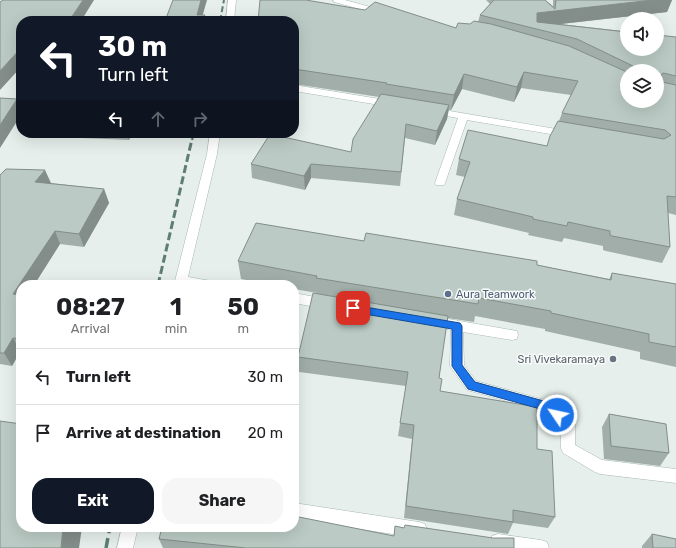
<!DOCTYPE html>
<html lang="en">
<head>
<meta charset="utf-8">
<style>
  body { margin:0; font-family:Rubik,sans-serif; background:#f6f6f6; color:#202124; height:100vh; display:flex; flex-direction:column; font-size:15px; white-space:nowrap }
  * { box-sizing:border-box; margin:0 }
  p { font-size:13px; color:#757577 }
  .icon { flex:none; width:22px; height:22px; fill:none; stroke:currentColor; stroke-width:2; stroke-linecap:round; stroke-linejoin:round }
  .map { position:relative; flex:1; overflow:hidden }
  .side { position:absolute; left:16px; top:280px; width:283px; height:252px; display:flex; flex-direction:column; background:#fff; border-radius:16px; box-shadow:0 4px 16px #0002 }
  .side>* { flex:none }
  .banner { position:absolute; left:16px; top:16px; width:283px; height:122px; border-radius:16px; box-shadow:0 4px 16px #0002; background:#111827; color:#fff; overflow:hidden }
  .fabs { position:absolute; left:620px; top:12px; display:grid; gap:8px }
  .fabs a { display:grid; place-items:center; width:44px; height:44px; border-radius:50%; background:#fff; box-shadow:0 4px 16px #0002; font-size:20px }
  .pin { position:absolute; display:grid; place-items:center; width:34px; height:34px; color:#fff; margin:-17px; border-radius:8px; box-shadow:0 2px 6px #0006 }
  .me { position:absolute; width:44px; margin:-22px; rotate:304deg; stroke-linejoin:round; filter:drop-shadow(0 0 3px #0008) }
  .turn { display:flex; align-items:center; gap:14px; height:84px; padding:0 16px; font-size:18px }
  .turn .icon { width:52px; height:52px; stroke-width:2.5 }
  .turn b { display:block; font-size:28px; line-height:34px }
  .lanes { display:flex; align-items:center; height:38px; padding:0 16px; background:#0003; justify-content:center; gap:20px; direction:ltr }
  .lanes .off { opacity:.35 }
  .eta { display:flex; justify-content:space-evenly; align-items:center; height:68px; text-align:center }
  .eta b { font-size:24px; font-weight:700; line-height:28px }
  .primary-button { display:flex; gap:8px; margin-top:auto; padding:8px 16px }
  .primary-button a { flex:1; height:46px; border-radius:16px; background:#111827; color:#fff; font-size:16px; font-weight:700; line-height:46px; text-align:center }
  .primary-button a+a { background:#f6f6f6; color:#202124 }
  ul { padding:0; list-style:none }
  li { display:flex; align-items:center; gap:12px; height:56px; padding:0 16px; border-top:1px solid #e0e0e0 }
  li div { flex:1 }
  li b { display:block; font-size:15px }
  li em { font-style:normal }
  .map>svg:first-child { display:block }
  .lines { fill:none; stroke-linecap:round; stroke-linejoin:round }
  .street-casing { stroke:#a8b8b2; stroke-width:1 }
  .street { fill:#fff; fill-rule:evenodd }
  .rail-far2 { stroke:#5f7d75; stroke-width:2; stroke-dasharray:6 3; stroke-linecap:butt }
  .rail-far1 { stroke:#5f7d75; stroke-width:3; stroke-dasharray:8 3.5; stroke-linecap:butt }
  .rail { stroke:#5f7d75; stroke-width:3.5; stroke-dasharray:10 5; stroke-linecap:butt }
  .wall { fill:#a1aea9; fill-rule:evenodd }
  .shaded-wall { fill:#838d89 }
  .building { fill:#bbcac4; stroke:#838d89 }
  .route { fill:#1a73e8; stroke:#114b97 }
  .service-dot { fill:#5c6f8a; stroke:#f7fbf9; stroke-width:1.5 }
  .worship-dot { fill:#6b7280; stroke:#f7fbf9; stroke-width:1.5 }
  .labels { text-anchor:middle; stroke-width:3; stroke-linejoin:round; paint-order:stroke }
  .service-label { font-size:11px; fill:#4e5e75; stroke:#f7fbf9; text-anchor:start }
  .worship-label { font-size:11px; fill:#5b616d; stroke:#f7fbf9; text-anchor:end }
</style>
</head>
<body>
<div class="map">
<svg width="676" height="548" viewBox="0 0 676 548">
  <rect width="100%" height="100%" fill="#e6efeb"/>
  <g class="lines">
    <g class="street-casing">
      <path id="street" d="M228 0H236L234 21H226Z
        M333 0H345L385 11 386 13 382 15 334 2Z
        M294 85 392 101 397 104 392 107 294 91Z
        M432 108 568 131 573 134 568 137 467 120 445 183 444 185H436L435 183 458 118 429 113 427 111Z
        M210 133H220L217 154 188 277 217 282 219 285H174L207 154Z
        M294 293 326 299 330 301 332 304 330 307 326 309 294 303Z
        M431 316 517 331 518 335 517 339 512 340 463 332 464 365 476 381 552 402 573 420 575 425V445L602 460 676 469V483L600 474 595 472 563 453 561 448V428L543 411 467 390 450 366 451 330 427 325 425 321 427 317Z
        M294 503 419 522 425 524 427 530 425 536 419 538 294 519Z
        M122 527H138L133 548H117Z
        M498 534 541 540 547 542 549 548H493L490 542 492 536Z"/>
    </g>
    <use href="#street" class="street"/>
    <path class="rail-far2" d="M220 21 224 0
      M192 140 194 133"/>
    <path class="rail-far1" d="M158 285 192 139"/>
    <path class="rail" d="M106 548 110 527"/>
  </g>
  <path class="wall" d="M486 0H545L553 6V0H672L667 12 560 24 676 37V215L668 213 670 247 662 263 606 251 603 250V246L564 238 562 242 528 235 529 233 454 215 457 199 465 177 456 175 459 159 547 146 559 121 562 113 571 95 521 88 514 102 462 89 451 110H449L447 119 435 145 405 138 400 186 311 178 305 190 252 178 251 164 351 152 379 97 294 84V21L456 28 478 22 480 15 490 4ZM627 71H657L627 101Z
    M56 133H132L129 140 58 137Z
    M0 175 51 183H50L104 189 109 203 84 247 60 244 34 285H21V351L12 366 0 364Z
    M364 241 537 265 609 279 612 273 676 284V367L640 359V352L545 331V329L475 316 474 322 447 318 439 378 440 391 537 449 555 517 548 528 513 523 508 534 404 518 412 439 398 436 406 386 299 372 298 357 317 293 294 289V285H271L241 279 238 261Z
    M609 414 669 453 660 466 604 459 602 427Z
    M296 509V517L394 536 395 526 514 548H163L159 539Z
    M652 534 676 548H642V546Z"/>
  <path class="shaded-wall" d="M83 0H94L81 21H69Z
    M201 0H207L201 21 197 15Z
    M653 0H672L667 12 534 27 537 13Z
    M205 15 206 21H201Z
    M21 48V67L0 90V71Z
    M524 72 521 88 514 102 517 87Z
    M464 74 462 89 451 110 454 95Z
    M17 99 21 109V115L0 148V125Z
    M449 105 447 119 435 145 437 131Z
    M127 133H132L129 140Z
    M311 164V178L305 190 304 176Z
    M45 170 51 183 41 195 35 182Z
    M104 189 109 203 84 247 79 234Z
    M55 231 60 244 34 285H21V305L13 294Z
    M13 338 20 351 12 366 4 353Z
    M296 509 297 521 294 516Z
    M63 527H82L79 548H61Z"/>
  <path class="building" d="M3 0H83L69 21H21V48L0 71V2Z
    M173 0H201L197 15H205L201 21H165Z
    M260 0H306L365 10 375 2 456 28 458 23 470 24 474 21 491 24 569 46 627 72V101H657V71H633V66L577 39 480 15 494 0H545L555 9 556 0H653L537 13V22L627 32V49H657V35L676 37V76L663 73 661 75 662 82 676 85V197L667 196 670 247 612 236 610 235V231L568 222 567 226 533 219V217L457 199 470 162 459 159 468 130 547 146 550 136 558 121 664 139 671 135 665 130 562 113 578 81 524 72 517 87 464 74 454 95 386 84 387 83 294 69V21H258Z
    M381 94 449 105 437 131 406 124 401 172 311 164 304 176 251 164 270 134 351 152 353 139Z
    M0 98 17 99 0 125Z
    M6 169 45 170 35 182 104 189 79 234 55 231 13 294 21 295V339L13 338 4 353H0V175Z
    M256 223 364 241 366 233 537 261V265L611 280 612 273 676 284V347L649 342V334L551 313V311L479 298 478 304 316 278 317 276 238 261Z
    M313 293 448 316 439 378 442 379 440 391 537 407V449L552 451 555 517 513 510V522L406 506 414 425 400 423 408 372 298 357Z
    M609 414 666 424 669 453 611 446Z
    M0 421 21 424V527H63L61 548H0Z
    M294 508 296 509 294 516 394 536 395 526 404 528 405 525 493 538H514V548H246L159 539 162 527H294Z
    M652 534 676 539V548H653Z"/>
  <path class="route" d="M353 305 460 323 462 326V365L475 382 551 403 562 415 561 418 557 420 553 418 544 410 468 389 452 366V329L353 312 350 311 348 308 350 306Z"/>
  <circle class="service-dot" cx="448" cy="294" r="4"/>
  <circle class="worship-dot" cx="613" cy="359" r="4"/>
  <g class="labels">
    <g class="service-label">
      <text x="456" y="298">Aura Teamwork</text>
    </g>
    <g class="worship-label">
      <text x="605" y="363">Sri Vivekaramaya</text>
    </g>
  </g>
</svg>
<div class="fabs">
<a><svg class="icon" aria-label="sound" viewBox="0 0 24 24"><path d="M4 9h4l5-4v14l-5-4H4zM17 9q2 3 0 6"/></svg></a>
<a><svg class="icon" aria-label="layers" viewBox="0 0 24 24"><path d="M12 4l9 5-9 5-9-5zM3 14l9 5 9-5"/></svg></a>
</div>
<div class="pin" style="left:353px;top:308px;background:#d93025"><svg class="icon" aria-label="arrive" viewBox="0 0 24 24"><path d="M6 21V4h12l-3 4 3 4H6"/></svg></div>
<svg class="me" style="left:557px;top:415px" viewBox="-20 -20 40 40"><circle r="17" fill="#1a73e8" stroke="#fff" stroke-width="3"/><path d="M0-11L8 9 0 5-8 9z" fill="#fff"/></svg>
<div class="banner">
<div class="turn"><svg class="icon" aria-label="left" viewBox="0 0 24 24"><path d="M17 20v-9H6M10 6l-5 5 5 5"/></svg><div><b>30 m</b>Turn left</div></div>
<div class="lanes"><svg class="icon" aria-label="left" viewBox="0 0 24 24"><path d="M17 20v-9H6M10 6l-5 5 5 5"/></svg><svg class="icon off" aria-label="ahead" viewBox="0 0 24 24"><path d="M12 20V5M6 11l6-6 6 6"/></svg><svg class="icon off" aria-label="right" viewBox="0 0 24 24"><path d="M7 20v-9h11M14 6l5 5-5 5"/></svg></div>
</div>
<section class="side">
<div class="eta">
<div><b>08:27</b><p>Arrival</p></div>
<div><b>1</b><p>min</p></div>
<div><b>50</b><p>m</p></div>
</div>
<ul>
<li><svg class="icon" aria-label="left" viewBox="0 0 24 24"><path d="M17 20v-9H6M10 6l-5 5 5 5"/></svg><div><b>Turn left</b></div><em>30 m</em></li>
<li><svg class="icon" aria-label="arrive" viewBox="0 0 24 24"><path d="M6 21V4h12l-3 4 3 4H6"/></svg><div><b>Arrive at destination</b></div><em>20 m</em></li>
</ul>
<div class="primary-button"><a>Exit</a><a>Share</a></div>
</section>
</div>
</body>
</html>
